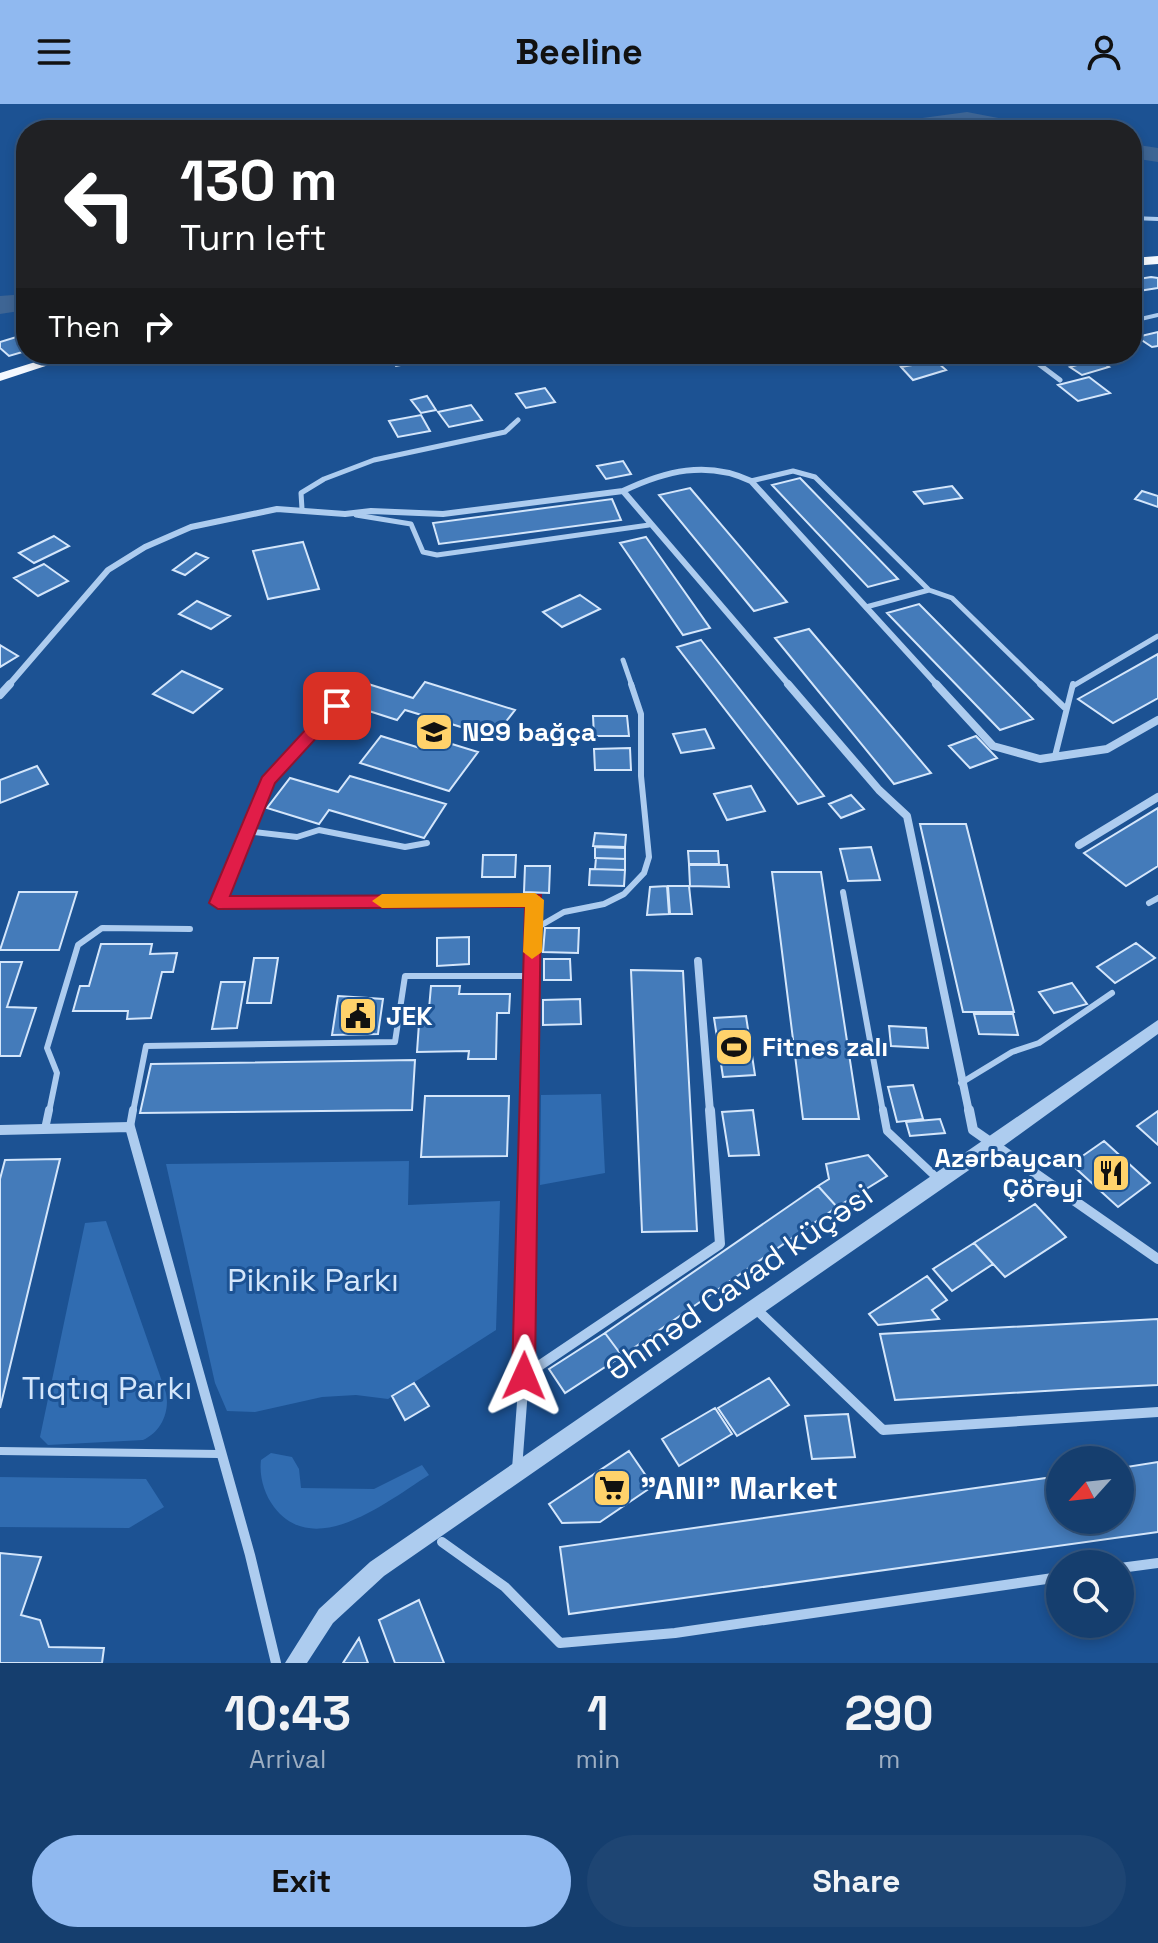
<!DOCTYPE html>
<html lang="en">
<head>
<meta charset="utf-8">
<style>
  body { margin:0; font-family:"Space Grotesk",sans-serif; background:#1e4573; color:#f1f3f6; height:100vh; display:flex; flex-direction:column; font-size:30px; white-space:nowrap }
  * { box-sizing:border-box; margin:0 }
  p { font-size:26px; color:#9daec2 }
  .icon { flex:none; width:44px; height:44px; fill:none; stroke:currentColor; stroke-width:2; stroke-linecap:round; stroke-linejoin:round }
  .map { position:relative; height:1559px; overflow:hidden }
  .drawer { display:flex; flex-direction:column; background:#153e6e; flex:1 }
  .drawer>* { flex:none }
  .hud { position:absolute; left:16px; top:16px; width:1126px; height:244px; border-radius:32px; box-shadow:0 4px 12px #0003,0 0 0 2px #345781; background:#202124; color:#fff; overflow:hidden }
  .needle { width:52px; rotate:243deg }
  .fabs { position:absolute; left:1046px; top:1342px; display:grid; gap:16px }
  .fabs a { display:grid; place-items:center; width:88px; height:88px; border-radius:50%; background:#153e6e; box-shadow:0 4px 12px #0003,0 0 0 2px #345781; font-size:40px }
  .pin { position:absolute; display:grid; place-items:center; width:68px; height:68px; color:#fff; margin:-34px; border-radius:16px; box-shadow:0 4px 12px #0006 }
  .me { position:absolute; width:88px; margin:-44px; rotate:1deg; stroke-linejoin:round; filter:drop-shadow(0 0 6px #0008) }
  .turn { display:flex; align-items:center; gap:28px; height:168px; padding:0 32px; font-size:36px }
  .turn .icon { width:104px; height:104px; stroke-width:2.5 }
  .turn b { display:block; font-size:56px; line-height:68px }
  .then { display:flex; align-items:center; height:76px; padding:0 32px; background:#0003; gap:16px; font-size:30px }
  .eta { display:flex; justify-content:space-evenly; align-items:center; height:136px; text-align:center }
  .eta b { font-size:48px; font-weight:800; line-height:56px }
  .cta { display:flex; gap:16px; margin-top:auto; padding:16px 32px }
  .cta a { flex:1; height:92px; border-radius:48px; background:#90b9f0; color:#111; font-size:32px; font-weight:800; line-height:92px; text-align:center }
  .cta a+a { background:#1e4573; color:#f1f3f6 }
  header { display:flex; justify-content:space-between; align-items:center; height:104px; padding:0 32px; background:#90b9f0; color:#111; font-size:36px; font-weight:800 }
  .map>svg:first-child { display:block }
  .green { fill:#306cb1 }
  .lines { fill:none; stroke-linecap:round; stroke-linejoin:round }
  .river { fill:#3e6594; fill-rule:evenodd }
  .building { fill:#447bba; stroke:#d4e6fb; stroke-width:2 }
  .service-far3 { stroke:#adccef; stroke-width:4 }
  .service-far2 { stroke:#adccef; stroke-width:5 }
  .service-far1 { stroke:#adccef; stroke-width:6 }
  .service { stroke:#adccef; stroke-width:8 }
  .minor-far2 { stroke:#adccef; stroke-width:6 }
  .minor-far1 { stroke:#adccef; stroke-width:8 }
  .minor { stroke:#adccef; stroke-width:10 }
  .tertiary { fill:#adccef; fill-rule:evenodd }
  .primary { fill:#f5f9ff; fill-rule:evenodd }
  .route { fill:#e11d48; stroke:#92132f; stroke-width:2 }
  .slow { fill:#f59e0b }
  .labels { text-anchor:middle; stroke-width:6; stroke-linejoin:round; paint-order:stroke }
  .poi-label { font-size:26px; font-weight:bold; fill:#fff; stroke:#1c5293; text-anchor:start }
  .near-park-label { font-size:32px; fill:#d4e6fb; stroke:#1c5293 }
  .near-street-label { font-size:32px; fill:#fff; stroke:#1c5293 }
  .near-poi-label { font-size:32px; font-weight:bold; fill:#fff; stroke:#1c5293; text-anchor:start }
</style>
</head>
<body>
<header><svg class="icon" aria-label="menu" viewBox="0 0 24 24"><path d="M4 6h16M4 12h16M4 18h16"/></svg>Beeline<svg class="icon" aria-label="person" viewBox="0 0 24 24"><circle cx="12" cy="8" r="4"/><path d="M4 21q1-7 8-7t8 7"/></svg></header>
<div class="map">
<svg width="1158" height="1559" viewBox="0 0 1158 1559">
  <rect width="100%" height="100%" fill="#1c5293"/>
  <path class="green" d="M601 990 605 1069 540 1081 541 991Z
    M409 1057 408 1101 500 1097 496 1226 388 1295 356 1291 322 1293 255 1308 227 1307 215 1279 166 1060Z
    M106 1117 166 1289C170 1308 161 1328 143 1336L48 1341 40 1333 85 1119Z
    M271 1349 292 1353 299 1365 301 1384 374 1385 422 1361 429 1371C389 1396 315 1457 274 1403 264 1390 259 1372 261 1356Z
    M0 1373 146 1375 164 1403 129 1424 0 1423Z"/>
  <g class="lines">
    <path class="river" d="M967 8 1035 21 1039 26 952 22 897 26 915 15Z
      M1132 40 1158 44V58L1132 54Z
      M26 190V206L0 210V192Z"/>
  </g>
  <path class="building" d="M1151 173 1158 174V184L1132 188V176Z
    M1158 228V242L1152 243 1137 233Z
    M26 230V247L9 252 0 244V238Z
    M386 250H423L427 256 396 262Z
    M909 250H928L946 266 913 276 901 263 913 261 908 257 915 256Z
    M1056 250H1082L1093 256 1074 262Z
    M1097 255 1109 263 1082 271 1070 263Z
    M1089 273 1110 289 1078 297 1058 281Z
    M545 284 555 298 526 304 516 290Z
    M427 292 436 306 421 309 411 296Z
    M471 301 482 316 449 323 438 308Z
    M421 311 430 327 398 333 389 317Z
    M623 357 631 370 606 375 597 362Z
    M800 374 898 475 868 483 772 381Z
    M952 382 962 394 924 400 914 388Z
    M690 384 787 498 754 507 659 391Z
    M1142 387 1158 392V403L1135 395Z
    M612 395 621 416 439 440 433 419Z
    M54 432 69 442 34 459 19 449Z
    M646 433 710 524 683 531 620 439Z
    M303 438 319 485 268 495 253 447Z
    M196 449 208 454 185 471 173 466Z
    M44 460 68 477 38 492 14 474Z
    M580 491 600 505 562 523 543 508Z
    M197 497 230 512 211 525 179 510Z
    M919 500 1033 615 1000 626 887 509Z
    M809 525 931 669 894 680 775 534Z
    M701 536 824 692 798 700 677 543Z
    M0 541 18 552 0 563Z
    M1158 550V594L1113 619 1078 595Z
    M182 567 222 585 193 609 153 590Z
    M425 578 515 606 494 633 405 606 397 616 350 601 368 580 413 594Z
    M593 612H627L629 632H594Z
    M705 625 714 644 681 649 673 630Z
    M381 632 420 644 429 633 478 648 449 687 360 659Z
    M976 632 997 654 970 664 949 642Z
    M630 644 631 666H595L594 645Z
    M37 662 48 680 0 699V676Z
    M350 672 446 700 424 734 329 706 319 720 267 704 290 674 338 688Z
    M751 682 765 707 727 716 714 690Z
    M851 691 864 705 841 714 829 700Z
    M1158 704V762L1126 782 1084 749Z
    M920 720H966L1014 908H963Z
    M595 729 626 731 625 743 593 742Z
    M595 743 625 744V755L595 754Z
    M871 743 880 776 848 777 840 745Z
    M688 747H718L719 760H689Z
    M483 751H516L515 773H482Z
    M596 754 625 755V766L595 765Z
    M689 761H727L729 783 690 782Z
    M525 762H550L549 789 524 788Z
    M590 765 625 766 624 782 589 781Z
    M772 768H821L859 1015H803Z
    M667 782 669 810 647 811 650 783Z
    M668 782H689L692 810H670Z
    M19 788H77L59 846H0Z
    M545 824H579L578 849 543 848Z
    M469 833V860L437 862V834Z
    M1136 839 1155 854 1115 879 1097 863Z
    M101 840H152L150 850 177 849 173 868H162L151 914 127 915 128 907H73L80 882H89Z
    M254 854H278L271 899H247Z
    M544 855H570L571 876H544Z
    M0 858H22L7 903 36 904 20 952H0Z
    M631 866 683 867 697 1127 642 1128Z
    M221 878H245L237 924 212 925Z
    M1072 879 1087 900 1054 909 1039 888Z
    M431 882H460L459 890H510L509 909H497L496 955H468L469 947 417 948 420 905H429Z
    M338 892 383 895 378 930 332 931Z
    M580 895 581 920 543 921V896Z
    M974 910H1013L1018 931 979 930Z
    M746 912 755 971 723 973 714 914Z
    M889 922 926 924 928 944 891 942Z
    M415 956 412 1006 140 1009 151 960Z
    M913 981 923 1015 897 1018 888 983Z
    M425 992H509L507 1052 421 1053Z
    M753 1006 759 1051 729 1052 722 1008Z
    M1158 1007V1041L1137 1022Z
    M940 1015 945 1029 910 1032 906 1018Z
    M1104 1037 1150 1079 1118 1103 1071 1060Z
    M868 1051 887 1072 837 1103 818 1082 829 1075 826 1060Z
    M60 1055 0 1304V1075L5 1056Z
    M818 1082 837 1103 622 1252 605 1229Z
    M1035 1100 1066 1133 1005 1173 974 1139Z
    M974 1139 993 1160 952 1187 933 1165Z
    M927 1172 947 1196 932 1206 939 1215 878 1221 869 1210Z
    M1158 1215V1281L1078 1285 895 1296 880 1230Z
    M605 1229 622 1252 565 1289 549 1265Z
    M769 1274 789 1301 737 1332 718 1304Z
    M414 1279 429 1302 405 1316 392 1292Z
    M715 1304 732 1330 679 1362 662 1335Z
    M848 1310 855 1353 812 1355 805 1312Z
    M629 1347 653 1382 600 1418 562 1419 549 1400Z
    M1158 1358V1428L569 1510 560 1443 1060 1372V1416H1120V1364Z
    M0 1449 41 1453 21 1511 40 1516 49 1543 104 1544 102 1559H0Z
    M419 1496 444 1559H395L379 1516Z
    M359 1534 368 1559H343Z"/>
  <g class="lines">
    <path class="service-far3" d="M1132 82 1141 81
      M1132 114 1158 115
      M1132 217 1158 211
      M1026 250 1031 254"/>
    <path class="service-far2" d="M1028 252 1060 276
      M751 377 793 367 815 373 929 486 952 494 1042 582
      M302 405 301 389 324 375 374 356 505 328 518 316
      M356 411 411 420 423 448 437 451 649 421
      M866 503 929 486
      M623 556 632 582
      M1073 582 1158 532"/>
    <path class="service-far1" d="M1040 580 1066 605
      M1055 652 1073 580
      M245 727 297 733 319 726 405 743 427 739
      M843 788 883 1008
      M218 799 268 677 357 580
      M1149 799 1158 794
      M533 826 564 808 604 800 624 790 644 769 649 753 641 672V610L631 580
      M961 979 1012 948 1039 939 1112 889
      M49 1008 57 969 47 944 78 841 102 824 190 825
      M133 1008 146 942 395 938 405 872H532"/>
    <path class="service" d="M883 1006 887 1027 937 1074
      M130 1023 133 1006
      M45 1025 49 1006
      M0 1347 219 1350"/>
    <path class="minor-far2" d="M8 582 108 466 145 443 191 423 277 405 345 410 371 407 443 410 623 387
      M790 582 623 387C665 367 707 356 751 377L938 582"/>
    <path class="minor-far1" d="M788 580 879 686 907 712 969 1008
      M936 580 993 642 1040 655 1107 645 1158 616
      M0 591 10 580
      M1079 741 1158 693
      M218 799 535 796 530 1008
      M698 857 710 1008"/>
    <path class="minor" d="M969 1006 973 1026 1158 1155
      M0 1026 130 1023 250 1451 276 1559
      M756 1205 883 1326 1158 1308
      M524 1272 720 1140 710 1006
      M517 1365 524 1272 530 1006
      M442 1438 505 1483 560 1539 675 1529 1060 1473
      M1120 1464 1158 1459"/>
    <path class="tertiary" d="M1158 916V930L998 1046 384 1472 333 1519 307 1559H285L319 1505 370 1458Z"/>
    <path class="primary" d="M1158 152V160L1132 162V154Z
      M61 250H82L0 277V269Z"/>
  </g>
  <path class="route" d="M337 596 345 602 343 605 275 679 230 792 541 791 535 1272 532 1280 524 1283 515 1280 512 1272 525 803 218 805 209 799 262 673 331 598Z"/>
  <path class="slow" d="M535 789 544 796 542 848 532 855 523 848 525 803 382 804 372 797 382 790Z"/>
  <defs>
    <g id="school-square" transform="scale(2)"><rect x="-9" y="-9" width="18" height="18" rx="4" fill="#ffd26b" stroke="#1c5293"/><path d="M0-5L7-2L0 1L-7-2ZM-4 1L0 2.5L4 1V4Q0 6-4 4Z" fill="#111"/></g>
    <g id="civic-square" transform="scale(2)"><rect x="-9" y="-9" width="18" height="18" rx="4" fill="#ffd26b" stroke="#1c5293"/><path d="M-.6-6.5H3V-4.5H.6V-3L4-1V1h2V6H-6V1h2V-1L-.6-3ZM-1.2 2.5V6h2.4V2.5Z" fill="#111"/></g>
    <g id="stadium-square" transform="scale(2)"><rect x="-9" y="-9" width="18" height="18" rx="4" fill="#ffd26b" stroke="#1c5293"/><path d="M0-5a6.5 5 0 1 0 0 10a6.5 5 0 1 0 0-10ZM-3.5-1.8h7v3.6h-7Z" fill="#111"/></g>
    <g id="restaurant-square" transform="scale(2)"><rect x="-9" y="-9" width="18" height="18" rx="4" fill="#ffd26b" stroke="#1c5293"/><path d="M-5-6h1v4h1v-4h1v4h1v-4h1v5L-1.5 .5V6h-2V.5L-5-1ZM5-6V6H3V1.5H1.5Q1.5-4 5-6Z" fill="#111"/></g>
    <g id="supermarket-square" transform="scale(2)"><rect x="-9" y="-9" width="18" height="18" rx="4" fill="#ffd26b" stroke="#1c5293"/><path d="M-6-5.5h2.5l.6 2H6L4.5 2H-2.5L-4.4-4H-6ZM-1.5 3.2a1.3 1.3 0 1 0 .1 0ZM3 3.2a1.3 1.3 0 1 0 .1 0Z" fill="#111"/></g>
  </defs>
  <g fill-rule="evenodd">
    <use href="#school-square" x="434" y="628"/>
    <use href="#civic-square" x="358" y="912"/>
    <use href="#stadium-square" x="734" y="943"/>
    <use href="#restaurant-square" x="1111" y="1069"/>
    <use href="#supermarket-square" x="612" y="1384"/>
  </g>
  <g class="labels">
    <g class="poi-label">
      <text x="462" y="637">№9 bağça</text>
      <text x="386" y="921">JEK</text>
      <text x="762" y="952">Fitnes zalı</text>
      <text x="1083" y="1063" text-anchor="end">Azərbaycan<tspan x="1083" dy="30">Çörəyi</tspan></text>
    </g>
    <g class="near-park-label">
      <text x="313" y="1187">Piknik Parkı</text>
      <text x="107" y="1295">Tıqtıq Parkı</text>
    </g>
    <g class="near-street-label">
      <text transform="translate(739 1178) rotate(-35)" y="11">Əhməd Cavad küçəsi</text>
    </g>
    <g class="near-poi-label">
      <text x="640" y="1395">"ANI" Market</text>
    </g>
  </g>
</svg>
<div class="fabs">
<a><svg class="needle" viewBox="-14 -14 28 28"><path d="M0-13l5 13h-10z" fill="#e53935"/><path d="M0 13l5-13h-10z" fill="#9daec2"/></svg></a>
<a><svg class="icon" aria-label="search" viewBox="0 0 24 24"><circle cx="10" cy="10" r="6"/><path d="M15 15l6 6"/></svg></a>
</div>
<div class="pin" style="left:337px;top:602px;background:#d93025"><svg class="icon" aria-label="arrive" viewBox="0 0 24 24"><path d="M6 21V4h12l-3 4 3 4H6"/></svg></div>
<svg class="me" style="left:524px;top:1272px" viewBox="-20 -20 40 40"><path d="M0-17L14 15 0 8-14 15z" fill="#e11d48" stroke="#fff" stroke-width="4"/></svg>
<div class="hud">
<div class="turn"><svg class="icon" aria-label="left" viewBox="0 0 24 24"><path d="M17 20v-9H6M10 6l-5 5 5 5"/></svg><div><b>130 m</b>Turn left</div></div>
<div class="then">Then<svg class="icon" aria-label="right" viewBox="0 0 24 24"><path d="M7 20v-9h11M14 6l5 5-5 5"/></svg></div>
</div>
</div>
<section class="drawer">
<div class="eta">
<div><b>10:43</b><p>Arrival</p></div>
<div><b>1</b><p>min</p></div>
<div><b>290</b><p>m</p></div>
</div>
<div class="cta"><a>Exit</a><a>Share</a></div>
</section>
</body>
</html>
